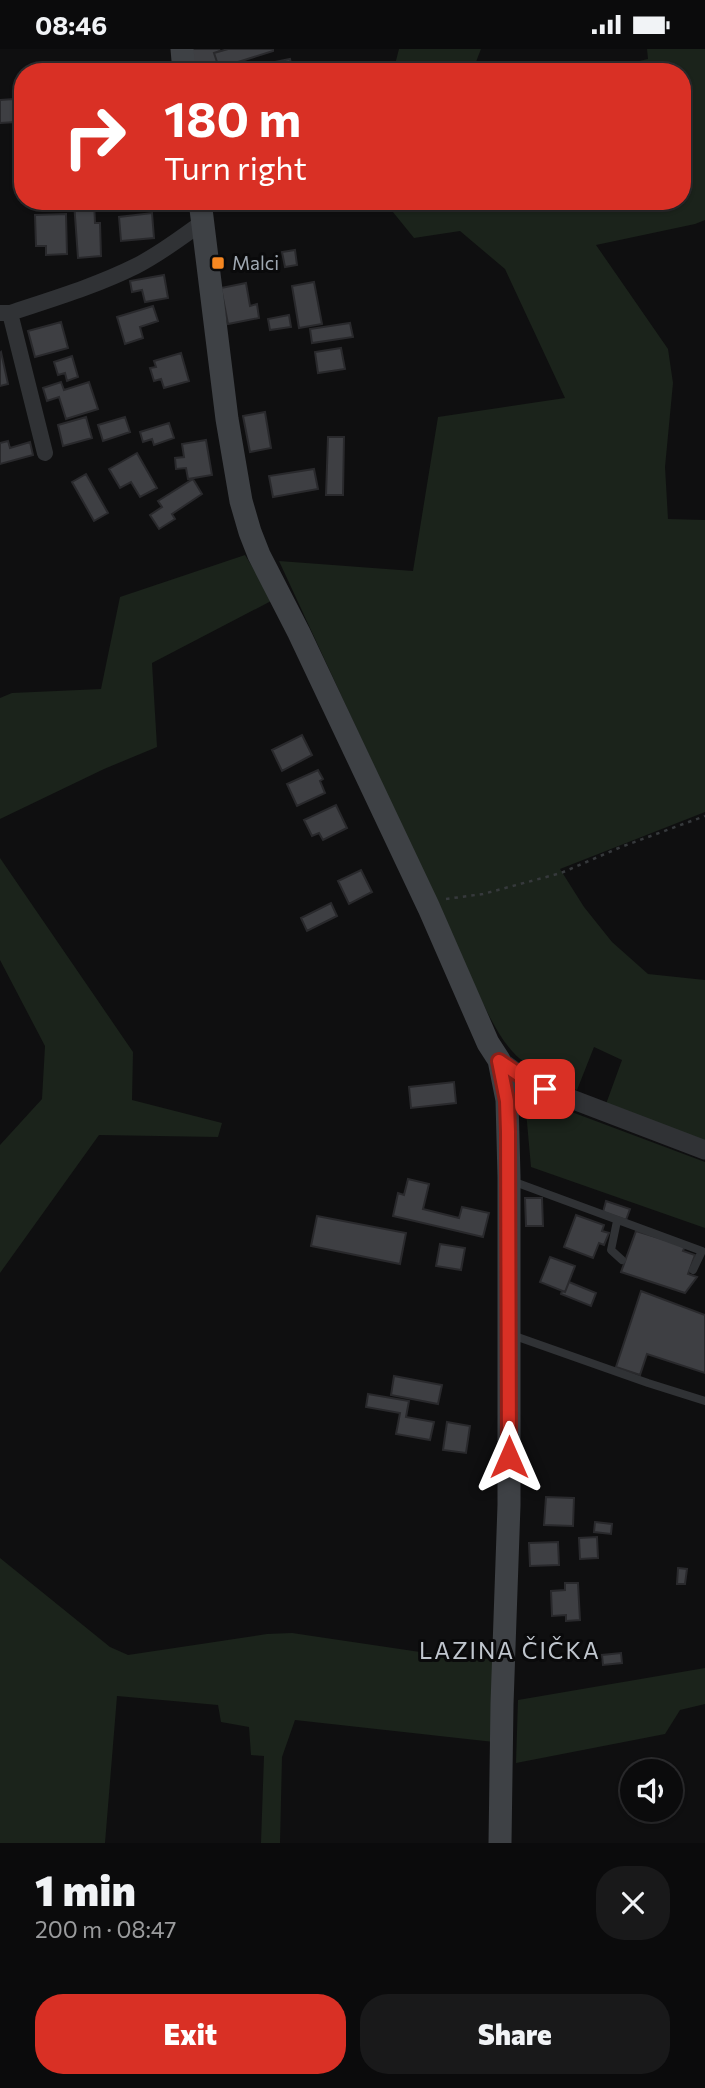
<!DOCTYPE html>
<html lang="en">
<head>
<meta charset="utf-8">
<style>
  body { margin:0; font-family:Commissioner,sans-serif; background:#19191a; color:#f1f3f6; height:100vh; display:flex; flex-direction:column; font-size:26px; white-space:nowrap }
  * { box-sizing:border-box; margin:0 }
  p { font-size:23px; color:#9a9b9d }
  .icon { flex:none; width:38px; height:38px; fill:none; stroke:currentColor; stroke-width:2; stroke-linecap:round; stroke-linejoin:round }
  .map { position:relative; height:1794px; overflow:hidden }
  .side { display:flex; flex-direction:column; background:#0b0b0c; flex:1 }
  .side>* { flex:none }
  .banner { position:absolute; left:14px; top:14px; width:677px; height:147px; border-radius:28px; box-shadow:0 2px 5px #0004,0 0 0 2px #2b2b2d; background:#d93025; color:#fff; overflow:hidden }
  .controls { position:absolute; left:620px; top:1710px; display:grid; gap:14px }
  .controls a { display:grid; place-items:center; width:63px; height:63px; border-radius:50%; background:#0b0b0c; box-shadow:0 2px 5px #0004,0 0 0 2px #2b2b2d; font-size:35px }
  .pin { position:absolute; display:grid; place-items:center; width:60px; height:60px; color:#fff; margin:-30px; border-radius:14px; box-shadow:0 4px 10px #0006 }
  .me { position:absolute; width:77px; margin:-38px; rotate:0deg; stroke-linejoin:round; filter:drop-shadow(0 0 5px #0008) }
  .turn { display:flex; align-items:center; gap:24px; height:147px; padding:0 35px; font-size:32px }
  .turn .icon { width:91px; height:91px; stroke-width:2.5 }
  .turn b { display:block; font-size:49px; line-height:60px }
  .round { display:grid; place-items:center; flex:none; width:74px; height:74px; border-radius:28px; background:#19191a }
  .headline { display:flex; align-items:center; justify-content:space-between; height:119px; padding:0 35px }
  h1 { font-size:42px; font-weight:800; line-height:52px }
  .button { display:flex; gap:14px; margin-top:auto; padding:14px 35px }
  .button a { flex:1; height:80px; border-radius:28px; background:#d93025; color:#fff; font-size:28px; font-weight:800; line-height:80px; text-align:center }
  .button a+a { background:#19191a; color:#f1f3f6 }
  .status { display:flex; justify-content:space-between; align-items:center; height:49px; padding:0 35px; background:#0b0b0c; direction:ltr }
  .status svg { height:19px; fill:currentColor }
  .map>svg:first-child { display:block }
  .green { fill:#1b231b }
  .building { fill:#3e3f43; stroke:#29292c; stroke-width:2 }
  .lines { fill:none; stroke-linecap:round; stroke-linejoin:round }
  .path { stroke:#36393c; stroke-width:2.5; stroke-dasharray:3.5 5; stroke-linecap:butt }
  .service { stroke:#303235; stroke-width:8 }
  .minor { stroke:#303235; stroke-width:16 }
  .tertiary { stroke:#303235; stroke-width:19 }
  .secondary { stroke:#3e4145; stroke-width:23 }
  .route-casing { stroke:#8d1f18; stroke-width:18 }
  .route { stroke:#d93025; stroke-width:12 }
  .poi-dot { fill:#f68721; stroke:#0a0a0b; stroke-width:2.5 }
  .labels { text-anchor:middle; stroke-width:6; stroke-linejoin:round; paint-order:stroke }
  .poi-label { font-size:19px; fill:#9fa8b2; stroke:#0a0a0b; text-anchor:start }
  .quarter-label { font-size:23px; letter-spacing:2px; fill:#c0c6ce; stroke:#0a0a0b }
</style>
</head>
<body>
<div class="status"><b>08:46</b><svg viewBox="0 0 49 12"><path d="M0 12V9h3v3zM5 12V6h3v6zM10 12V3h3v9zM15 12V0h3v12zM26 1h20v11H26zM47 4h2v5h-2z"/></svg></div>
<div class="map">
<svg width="705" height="1794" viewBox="0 0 705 1794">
  <rect width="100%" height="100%" fill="#0f0f10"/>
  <path class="green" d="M399 0H481L474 18V23H393Z
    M647 0H705V171L695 175 596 196 668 300 673 334 665 418 668 470 705 471V763L560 820 584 858 612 893 648 925 705 931V1093L606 1055 622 1011 594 998 577 1041C556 1033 537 1024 519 1009 494 988 474 933 460 903L279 512 413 522 438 368 565 349 505 220 460 182 414 189 384 152H682V23H591L648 10Z
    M245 506 273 551 152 614 157 698 104 720 0 770V649L12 644 101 640 120 548Z
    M0 809 133 1003 132 1051 222 1074 218 1088 99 1086 0 1224V1096L42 1050 45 997 0 911Z
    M524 1040 553 1056 705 1113V1179L531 1118Z
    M0 1509 110 1598 128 1606 267 1585 292 1584 474 1611 493 1609 494 1693 295 1671 282 1708 280 1794H261L264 1707 251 1706 249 1678 221 1673 218 1656 117 1647 105 1794H0Z
    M705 1619V1655L680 1661 665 1685 516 1714 518 1651Z"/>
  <path class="building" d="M191 0H219L220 2 214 4 219 19 193 21Z
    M228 0H273V2L219 19 214 4Z
    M290 10 293 23H261L260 16Z
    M14 50 16 73 0 74V51Z
    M69 152H94L95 174H100L101 207 78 209 74 153Z
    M152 164 154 189 121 192 119 168Z
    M66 165 67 205 46 206V197H36L35 166Z
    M295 201 297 216 285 218 282 203Z
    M164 226 168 249 145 253 142 241 132 243 130 232Z
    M314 233 322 275 299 279 292 237Z
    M246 234 250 257 257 255 259 269 228 275 221 239Z
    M153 257 158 272 140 278 143 289 125 295 117 268Z
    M289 266 291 278 270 281 268 270Z
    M61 273 68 299 35 308 28 282Z
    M350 274 353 288 312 294 310 280Z
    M341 299 345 320 318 324 315 303Z
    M1 303 8 335 0 337V304Z
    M181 304 189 332 164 339 161 330 154 332 150 319 156 318 154 312Z
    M72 307 78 328 67 332 65 324 58 326 54 313Z
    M61 333 64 341 89 333 98 360 66 370 59 348 47 352 43 339Z
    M265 363 271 399 250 403 243 367Z
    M86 368 92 389 63 397 58 376Z
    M125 368 130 383 103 392 98 376Z
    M169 374 174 389 154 396 152 390 143 393 140 383Z
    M328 388H344L343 446H326Z
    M206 391 212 426 188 430 186 419 176 420 175 409 184 408 182 395Z
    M8 392 10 399 30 393 33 406 0 415V394Z
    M137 404 157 439 140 448 131 433 120 439 109 420Z
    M314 420 318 440 273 448 269 427Z
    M86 425 108 464 94 472 72 433Z
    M193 430 202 445 172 465 175 470 159 480 150 466 162 458 158 452Z
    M302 686 312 706 282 722 272 701Z
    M318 721 323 730 320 732 325 744 297 757 287 735Z
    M336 756 347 779 323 791 319 784 312 787 304 771Z
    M361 821 372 843 349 855 338 832Z
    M331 854 337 867 307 882 301 869Z
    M454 1033 456 1054 411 1059 409 1038Z
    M408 1130 429 1135 423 1160 459 1169 462 1158 489 1164 483 1188 393 1167 398 1144 404 1146Z
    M525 1149H542L543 1177H526Z
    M606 1152 630 1160 626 1171 603 1163Z
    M576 1166 604 1176 602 1182 609 1184 604 1196 599 1194 593 1209 564 1198Z
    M317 1167 406 1184 400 1215 311 1197Z
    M636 1182 685 1197 683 1202 695 1206 688 1225 697 1228 685 1244 621 1223Z
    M440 1195 465 1199 461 1221 436 1217Z
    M550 1208 575 1217 565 1243 540 1233Z
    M569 1233 596 1244 591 1257 561 1245 562 1242 565 1243Z
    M641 1242 705 1266V1324L647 1305 640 1326 616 1318Z
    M394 1327 442 1336 438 1355 391 1346Z
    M368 1345 409 1352 406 1368 434 1373 430 1391 396 1385 400 1364 366 1358Z
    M447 1373 470 1377 466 1404 443 1401Z
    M546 1448 574 1449 573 1477 544 1476Z
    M595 1473 612 1475 611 1485 594 1483Z
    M597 1488 598 1509 580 1510 579 1489Z
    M558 1493 559 1516 530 1517 529 1494Z
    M678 1519 687 1520 685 1535H677Z
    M565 1534H578L580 1571 566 1572V1566L552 1567 551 1542 565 1541Z
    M621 1604 622 1614 603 1616 602 1606Z"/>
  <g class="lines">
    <path class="path" d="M446 850 483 845 561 824 621 798 705 767"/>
    <path class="service" d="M512 1132 702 1202 693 1221
      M617 1172 611 1201 622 1211
      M512 1286 648 1334 705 1352"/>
    <path class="minor" d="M0 264H10C52 250 96 237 136 217 160 205 182 188 203 173
      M10 264 45 404"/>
    <path class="tertiary" d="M499 1011 521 1027 545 1040 705 1101"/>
    <path class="secondary" d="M182 0 184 23
      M200 152 227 370 241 452 250 483 259 506 299 584 429 859 488 994 499 1011 507 1051 509 1128V1456L502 1655 500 1794"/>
  </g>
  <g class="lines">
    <g class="route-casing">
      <path id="route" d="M509 1408 508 1083 507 1052 499 1012 521 1027 545 1040"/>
    </g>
    <use href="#route" class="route"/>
  </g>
  <rect class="poi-dot" x="211" y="207" width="14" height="14" rx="3.5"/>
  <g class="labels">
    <g class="poi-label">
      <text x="232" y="221">Malci</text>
    </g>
    <g class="quarter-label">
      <text x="510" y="1610">LAZINA ČIČKA</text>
    </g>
  </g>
</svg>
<div class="controls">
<a><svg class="icon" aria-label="sound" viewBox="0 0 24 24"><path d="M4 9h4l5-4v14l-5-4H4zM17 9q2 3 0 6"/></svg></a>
</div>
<div class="pin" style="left:545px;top:1040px;background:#d93025"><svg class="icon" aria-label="arrive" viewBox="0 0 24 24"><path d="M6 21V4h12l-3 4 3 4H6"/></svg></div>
<svg class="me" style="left:509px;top:1408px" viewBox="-20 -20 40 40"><path d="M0-17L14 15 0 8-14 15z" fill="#d93025" stroke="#fff" stroke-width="4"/></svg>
<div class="banner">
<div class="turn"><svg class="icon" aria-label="right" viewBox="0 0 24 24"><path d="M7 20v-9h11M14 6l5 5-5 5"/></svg><div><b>180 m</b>Turn right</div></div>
</div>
</div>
<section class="side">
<div class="headline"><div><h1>1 min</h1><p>200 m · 08:47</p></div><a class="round"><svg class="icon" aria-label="close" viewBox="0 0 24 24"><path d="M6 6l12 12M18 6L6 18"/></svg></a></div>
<div class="button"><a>Exit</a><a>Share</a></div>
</section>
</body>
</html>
